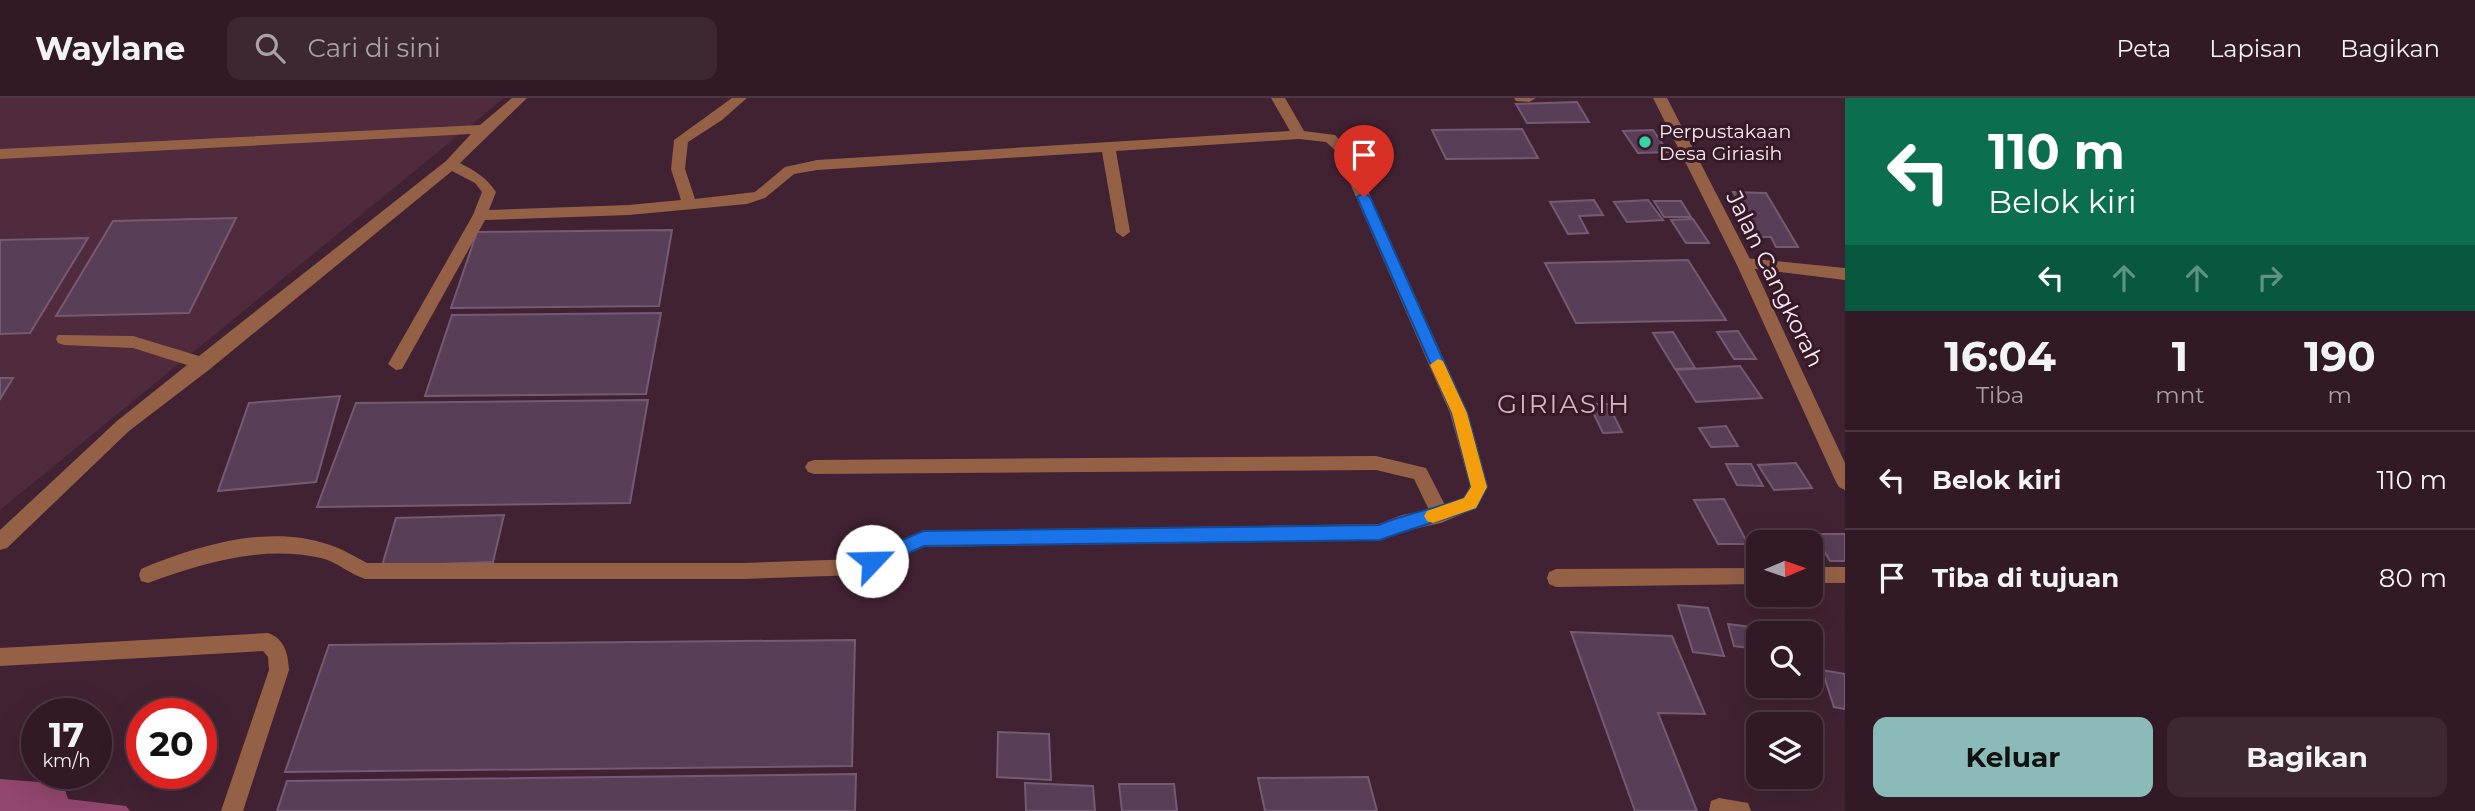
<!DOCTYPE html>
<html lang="id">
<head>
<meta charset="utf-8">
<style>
  body { margin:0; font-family:Montserrat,sans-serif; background:#3d2732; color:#f1f3f6; height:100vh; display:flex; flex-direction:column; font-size:26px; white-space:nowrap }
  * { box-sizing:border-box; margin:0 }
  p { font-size:23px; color:#a8a1a7 }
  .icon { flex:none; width:38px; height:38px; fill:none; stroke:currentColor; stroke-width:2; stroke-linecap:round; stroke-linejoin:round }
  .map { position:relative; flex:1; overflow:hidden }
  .panel { display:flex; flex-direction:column; background:#311a26; width:630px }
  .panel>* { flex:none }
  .guide { background:#0b6e4f; color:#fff; overflow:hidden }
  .needle { width:46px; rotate:88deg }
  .controls { position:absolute; left:1746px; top:432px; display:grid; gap:14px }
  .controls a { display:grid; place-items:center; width:77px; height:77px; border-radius:14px; background:#311a26; box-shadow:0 7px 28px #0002,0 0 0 2px #4c3843; font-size:35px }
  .speed { position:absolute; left:21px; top:600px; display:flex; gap:14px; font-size:35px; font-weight:700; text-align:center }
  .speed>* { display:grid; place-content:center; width:91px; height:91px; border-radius:50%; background:#311a26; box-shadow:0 7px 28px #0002,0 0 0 2px #4c3843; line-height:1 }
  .speed small { font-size:18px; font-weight:400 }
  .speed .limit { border:10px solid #d22; background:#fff; color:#111 }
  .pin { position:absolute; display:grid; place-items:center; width:60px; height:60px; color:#fff; margin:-72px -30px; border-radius:50% 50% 50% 0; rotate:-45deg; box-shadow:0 0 7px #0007 }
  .pin .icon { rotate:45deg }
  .me { position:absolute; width:77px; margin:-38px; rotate:66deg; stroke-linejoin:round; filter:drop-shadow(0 0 5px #0008) }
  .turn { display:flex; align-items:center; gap:24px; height:147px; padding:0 28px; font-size:32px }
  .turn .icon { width:91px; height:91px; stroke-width:2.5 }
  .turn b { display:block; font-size:49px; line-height:60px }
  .lanes { display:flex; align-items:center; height:66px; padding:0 28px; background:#0003; justify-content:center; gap:35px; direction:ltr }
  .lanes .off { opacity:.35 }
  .eta { display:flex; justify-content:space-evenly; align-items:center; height:119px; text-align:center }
  .eta b { font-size:42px; font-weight:700; line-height:49px }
  .button { display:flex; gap:14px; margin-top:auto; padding:14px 28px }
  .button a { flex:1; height:80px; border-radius:14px; background:#8bbbb9; color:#111; font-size:28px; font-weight:700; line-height:80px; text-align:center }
  .button a+a { background:#3d2732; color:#f1f3f6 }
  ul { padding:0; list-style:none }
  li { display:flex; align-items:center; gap:21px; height:98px; padding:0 28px; border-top:2px solid #4c3843 }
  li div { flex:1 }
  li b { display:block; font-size:26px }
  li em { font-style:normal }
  header { display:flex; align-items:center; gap:42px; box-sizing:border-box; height:98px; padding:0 35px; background:#311a26; border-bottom:2px solid #4c3843 }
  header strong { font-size:33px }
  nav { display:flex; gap:38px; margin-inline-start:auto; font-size:24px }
  .search { width:490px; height:63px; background:#3d2732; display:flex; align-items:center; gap:18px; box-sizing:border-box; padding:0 24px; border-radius:14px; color:#a8a1a7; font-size:26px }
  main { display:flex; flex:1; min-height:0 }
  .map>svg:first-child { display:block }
  .built { fill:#502a3d }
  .forest { fill:#93466f }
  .building { fill:#583e57; stroke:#765a74; stroke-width:2 }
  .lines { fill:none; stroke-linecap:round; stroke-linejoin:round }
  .service { fill:#956146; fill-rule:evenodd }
  .minor { fill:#956146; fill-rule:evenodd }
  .route { fill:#1a73e8; stroke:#114b97; stroke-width:2 }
  .slow { fill:#f59e0b }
  .poi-dot { fill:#36d4a7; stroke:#371928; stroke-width:2.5 }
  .labels { text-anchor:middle; stroke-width:6; stroke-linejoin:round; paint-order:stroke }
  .far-poi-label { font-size:19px; fill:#fdecf3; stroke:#371928; text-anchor:start }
  .street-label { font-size:23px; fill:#fdecf3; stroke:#371928 }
  .quarter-label { font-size:26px; letter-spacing:2px; fill:#dab1c4; stroke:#371928 }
</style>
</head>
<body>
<header>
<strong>Waylane</strong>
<div class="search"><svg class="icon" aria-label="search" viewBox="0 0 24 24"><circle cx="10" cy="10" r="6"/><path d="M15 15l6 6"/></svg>Cari di sini</div>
<nav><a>Peta</a><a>Lapisan</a><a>Bagikan</a></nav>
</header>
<main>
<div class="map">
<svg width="1845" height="713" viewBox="0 0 1845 713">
  <rect width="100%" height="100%" fill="#412232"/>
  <path class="built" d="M0 0H504L0 412Z"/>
  <path class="forest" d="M0 681 63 686 68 701 126 708 130 713H0Z"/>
  <path class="building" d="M1577 4 1589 24 1527 25 1516 6Z
    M1522 31 1538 60 1446 61 1432 32Z
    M1653 32 1668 54 1638 55 1623 33Z
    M1733 94 1766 95 1798 149H1776L1771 139H1758Z
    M1594 102 1603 117 1579 118 1588 135 1568 136 1550 104Z
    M1648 102 1663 122 1627 124 1614 104Z
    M1654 103H1681L1691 119H1664Z
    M236 120 189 215 56 218 113 123Z
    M1693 121 1709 145H1686L1671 122Z
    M672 132 659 208 451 210 477 134Z
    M88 140 30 235 0 236V142Z
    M1688 162 1726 222 1576 225 1545 165Z
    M661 215 646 296 425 298 452 217Z
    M1738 233 1756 261H1734L1717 234Z
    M1673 234 1695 270 1675 271 1653 235Z
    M1740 268 1762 300 1696 304 1676 272Z
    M0 280H13L0 301Z
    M340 298 316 384 218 393 249 305Z
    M648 302 630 405 317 409 356 305Z
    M1589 306H1608L1622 334 1603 335Z
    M1726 328 1738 348 1711 349 1699 330Z
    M1796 365 1812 390 1774 392 1758 367Z
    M1726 366H1751L1763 388 1737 387Z
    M1724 401 1748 446H1718L1694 402Z
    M504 417 493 464 382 468 396 420Z
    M1814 436H1845V463H1830Z
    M1678 507 1708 510 1724 558 1693 554Z
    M1728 526 1766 531 1767 536H1759V551L1734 548Z
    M1571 534 1672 538 1705 616 1658 615 1697 713H1635Z
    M855 542 852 668 285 674 329 547Z
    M1822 572 1845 576V611L1834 609Z
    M998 634 1049 636 1051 682 997 679Z
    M856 676 855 713H277L287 683Z
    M1368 679 1377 713H1265L1258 680Z
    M1025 685 1093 688 1095 713H1026Z
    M1119 686H1174L1177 713H1122Z"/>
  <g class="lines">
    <path class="service" d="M512 0H527L460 65C475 73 486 79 496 94L489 112 629 107 681 102 671 71 674 42 732 0H747L722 22 688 44 685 71 695 101 755 94 785 69 817 62 1290 33 1271 0H1285L1304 33 1335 37 1349 51 1468 315 1488 389 1476 410 1441 425 1404 433 1380 442 924 449 858 477 742 481H365C350 476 337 464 321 460 262 447 203 465 148 485L141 483 139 477 141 471C196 448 268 426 327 446 341 450 354 458 367 465H742L857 461 923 433 1379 426 1402 417 1429 412 1414 381 1376 372 814 376 808 374 805 369 808 364 814 362 1376 358 1426 370 1445 407 1464 400 1470 388 1450 315 1336 53 1326 44 1299 41 1116 53 1130 134 1123 139 1116 134 1102 54 817 72 794 76 765 100 747 106 629 117 485 122 402 271 396 272 388 266 473 117 482 94 475 85 452 73 210 271 129 333 7 450 0 452V432L117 323 187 267 133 250 64 247 58 245 56 241 58 237 133 238 199 258 446 63 471 36 0 61V51L480 27Z
      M1514 0H1536L1529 4 1516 3Z
      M1744 160 1845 170V182L1739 169 1736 165 1739 161Z
      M268 535C285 541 288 556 289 572L243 713H221L269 572 268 559 263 553 0 568V550Z"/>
    <path class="minor" d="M1653 0H1667L1752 165 1845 365V392L1839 389 1836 384 1736 165Z
      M1811 469H1845V485H1811Z
      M1759 470V486L1556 489 1549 486 1547 480 1549 474 1556 471Z
      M1719 700 1748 705 1751 713H1709L1711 703Z"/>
  </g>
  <path class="route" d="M1364 95 1370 99 1467 315 1487 389 1476 410C1444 422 1412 430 1380 442L924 448 872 471 866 469 864 463 866 458 923 433 1379 427C1407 415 1436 411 1464 400L1471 389 1452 315 1357 99Z"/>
  <path class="slow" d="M1438 261 1443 263 1467 315 1487 389 1476 410 1433 425 1427 423 1424 418 1427 413 1464 400 1471 389 1452 315 1430 267Z"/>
  <circle class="poi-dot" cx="1645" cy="44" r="7"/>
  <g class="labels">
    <g class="far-poi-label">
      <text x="1659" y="40">Perpustakaan<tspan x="1659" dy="22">Desa Giriasih</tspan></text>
    </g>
    <g class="street-label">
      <text transform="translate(1775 181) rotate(64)" y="8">Jalan Cangkorah</text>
    </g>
    <g class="quarter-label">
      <text x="1564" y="315">GIRIASIH</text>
    </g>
  </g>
</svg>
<div class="controls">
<a><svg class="needle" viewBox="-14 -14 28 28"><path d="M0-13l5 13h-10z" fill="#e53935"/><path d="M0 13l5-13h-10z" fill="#a8a1a7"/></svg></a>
<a><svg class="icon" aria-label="search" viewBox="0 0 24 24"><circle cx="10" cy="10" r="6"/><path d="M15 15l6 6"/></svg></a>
<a><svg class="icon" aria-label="layers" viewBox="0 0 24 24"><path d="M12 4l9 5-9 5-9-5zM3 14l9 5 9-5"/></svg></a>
</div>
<div class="speed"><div>17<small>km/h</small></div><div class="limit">20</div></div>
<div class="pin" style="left:1364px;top:99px;background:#d93025"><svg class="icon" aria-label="arrive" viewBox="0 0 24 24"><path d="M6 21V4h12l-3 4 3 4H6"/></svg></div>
<svg class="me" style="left:872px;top:463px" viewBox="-20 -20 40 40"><circle r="19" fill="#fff"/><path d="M0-13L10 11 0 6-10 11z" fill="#1a73e8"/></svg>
</div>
<section class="panel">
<div class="guide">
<div class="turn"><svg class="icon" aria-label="left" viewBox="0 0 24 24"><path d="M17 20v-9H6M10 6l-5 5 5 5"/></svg><div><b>110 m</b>Belok kiri</div></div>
<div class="lanes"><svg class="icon" aria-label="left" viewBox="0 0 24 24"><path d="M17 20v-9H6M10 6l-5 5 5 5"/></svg><svg class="icon off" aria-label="ahead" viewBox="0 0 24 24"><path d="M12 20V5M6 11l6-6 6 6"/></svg><svg class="icon off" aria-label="ahead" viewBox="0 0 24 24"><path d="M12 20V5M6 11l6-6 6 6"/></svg><svg class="icon off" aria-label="right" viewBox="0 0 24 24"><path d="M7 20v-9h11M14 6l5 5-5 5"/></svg></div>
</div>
<div class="eta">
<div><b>16:04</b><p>Tiba</p></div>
<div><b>1</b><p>mnt</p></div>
<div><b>190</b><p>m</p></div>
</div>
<ul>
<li><svg class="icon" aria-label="left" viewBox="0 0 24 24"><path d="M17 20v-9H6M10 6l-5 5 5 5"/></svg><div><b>Belok kiri</b></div><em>110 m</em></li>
<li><svg class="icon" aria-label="arrive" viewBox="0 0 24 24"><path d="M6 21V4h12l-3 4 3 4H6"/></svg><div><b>Tiba di tujuan</b></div><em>80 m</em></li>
</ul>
<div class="button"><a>Keluar</a><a>Bagikan</a></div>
</section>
</main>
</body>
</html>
